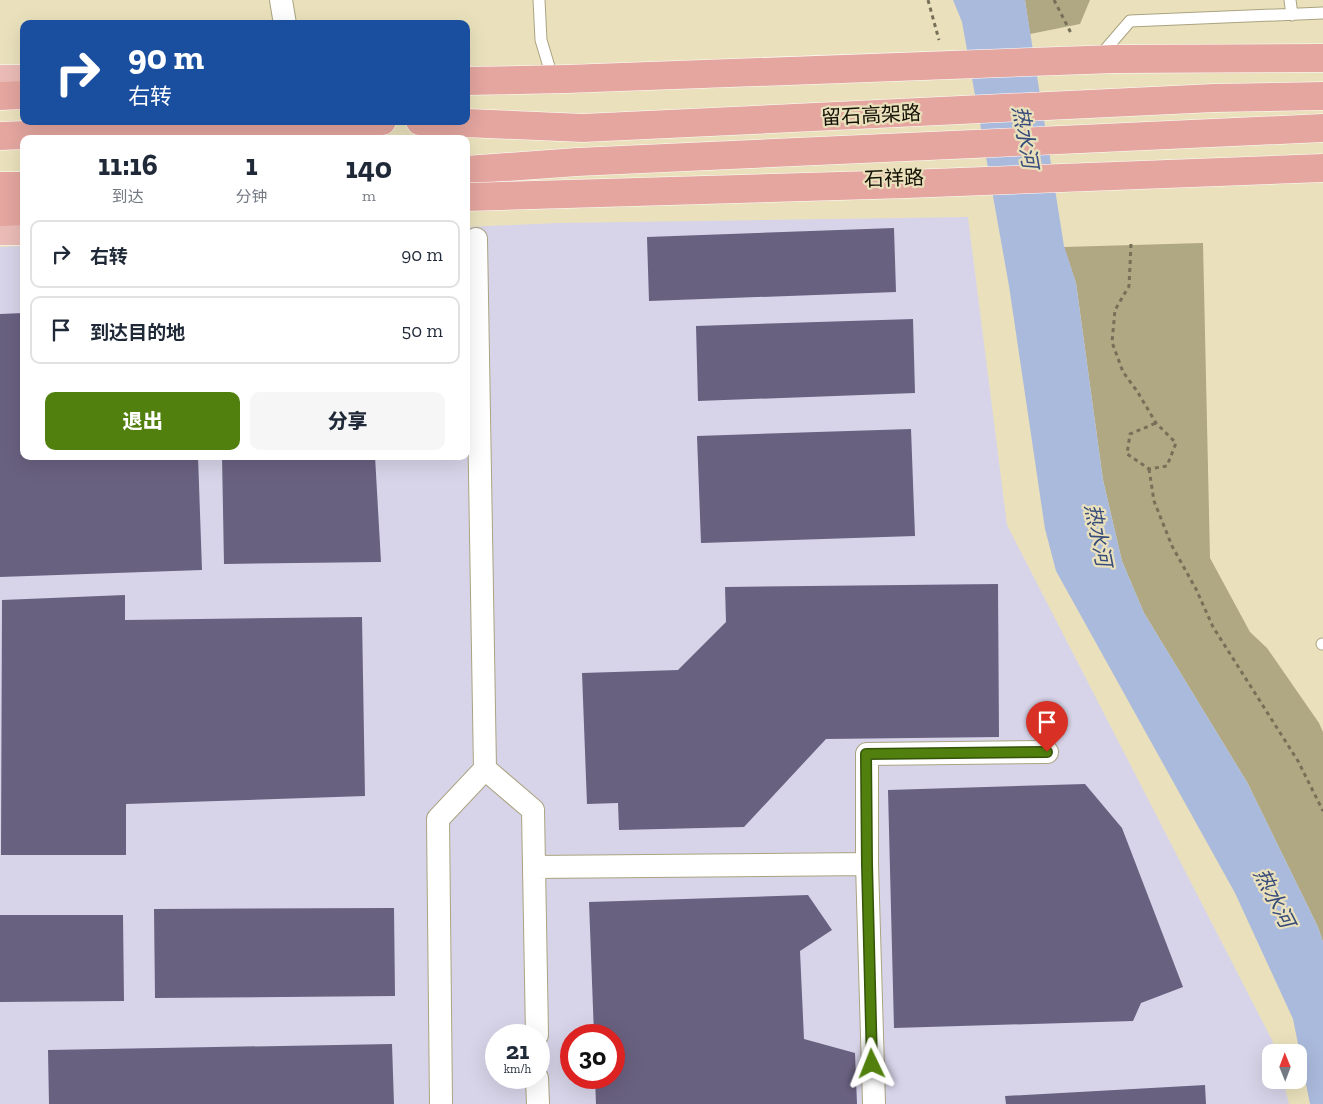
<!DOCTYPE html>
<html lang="zh">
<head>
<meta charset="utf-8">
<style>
  body { margin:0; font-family:"Zilla Slab","Noto Sans SC",serif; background:#f6f6f7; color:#1f2937; height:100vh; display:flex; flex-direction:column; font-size:19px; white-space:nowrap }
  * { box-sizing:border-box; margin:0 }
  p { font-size:16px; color:#747a83 }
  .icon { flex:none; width:28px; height:28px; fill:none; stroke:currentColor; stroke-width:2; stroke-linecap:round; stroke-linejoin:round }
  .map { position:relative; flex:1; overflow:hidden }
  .drawer { position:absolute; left:20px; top:135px; width:450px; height:325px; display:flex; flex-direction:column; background:#fff; border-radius:10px; box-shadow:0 5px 20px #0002 }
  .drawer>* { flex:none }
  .banner { position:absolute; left:20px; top:20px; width:450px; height:105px; border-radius:10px; box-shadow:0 5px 20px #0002; background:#1a4fa0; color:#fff; overflow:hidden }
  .needle { width:32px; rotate:359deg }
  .fabs { position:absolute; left:1262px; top:1044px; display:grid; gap:10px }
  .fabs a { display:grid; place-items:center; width:45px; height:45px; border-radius:10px; background:#fff; box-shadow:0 5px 20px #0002; font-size:25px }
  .speed { position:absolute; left:485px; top:1024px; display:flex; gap:10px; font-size:25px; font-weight:700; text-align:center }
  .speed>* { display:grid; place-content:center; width:65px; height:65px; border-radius:50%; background:#fff; box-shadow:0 5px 20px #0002; line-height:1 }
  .speed small { font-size:12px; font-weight:400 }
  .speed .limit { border:8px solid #d22; background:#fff; color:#111 }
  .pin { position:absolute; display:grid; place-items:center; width:42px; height:42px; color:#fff; margin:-51px -21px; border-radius:50% 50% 50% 0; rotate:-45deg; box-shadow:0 0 5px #0007 }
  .pin .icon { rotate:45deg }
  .me { position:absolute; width:55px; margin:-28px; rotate:358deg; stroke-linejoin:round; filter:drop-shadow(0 0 4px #0008) }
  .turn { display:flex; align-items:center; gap:18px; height:105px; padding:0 25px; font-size:22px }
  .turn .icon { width:65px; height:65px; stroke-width:2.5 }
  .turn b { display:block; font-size:35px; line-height:42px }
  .eta { display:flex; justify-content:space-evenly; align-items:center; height:85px; text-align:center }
  .eta b { font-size:30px; font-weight:800; line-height:35px }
  .primary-button { display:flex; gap:10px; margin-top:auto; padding:10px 25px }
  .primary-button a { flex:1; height:58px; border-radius:10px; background:#51800e; color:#fff; font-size:20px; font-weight:800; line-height:58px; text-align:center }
  .primary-button a+a { background:#f6f6f7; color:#1f2937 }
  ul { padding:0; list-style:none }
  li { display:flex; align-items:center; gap:15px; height:68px; margin:0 10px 8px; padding:0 15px; border:2px solid #e0e1e3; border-radius:10px }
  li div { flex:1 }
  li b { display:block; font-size:19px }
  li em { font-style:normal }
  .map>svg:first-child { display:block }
  .education { fill:#d7d4e9; fill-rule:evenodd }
  .forest { fill:#b0a783 }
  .water { fill:#aabadc }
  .building { fill:#696180 }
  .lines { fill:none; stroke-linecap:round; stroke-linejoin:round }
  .service-casing { stroke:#aba380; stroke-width:13 }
  .minor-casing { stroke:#aba380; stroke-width:24 }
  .primary-casing { stroke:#fff; stroke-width:29 }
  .trunk-casing { stroke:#fff; stroke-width:29 }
  .path { stroke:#767059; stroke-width:3; stroke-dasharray:4 4; stroke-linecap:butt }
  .service { stroke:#fff; stroke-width:11 }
  .minor { stroke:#fff; stroke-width:22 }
  .primary { stroke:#ebbcb7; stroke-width:28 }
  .trunk { stroke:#e4a69f; stroke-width:28 }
  .trunk-bridge-casing { stroke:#fff; stroke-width:29; stroke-linecap:butt }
  .trunk-bridge { stroke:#e4a69f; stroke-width:28 }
  .route-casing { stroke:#355309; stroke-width:12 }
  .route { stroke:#51800e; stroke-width:9 }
  .labels { text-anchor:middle; stroke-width:4.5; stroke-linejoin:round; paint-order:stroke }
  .street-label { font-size:20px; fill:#141105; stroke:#eae1bc }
  .water-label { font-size:21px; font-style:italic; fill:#374c7a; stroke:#eae1bc }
</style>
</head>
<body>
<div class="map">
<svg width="1323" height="1104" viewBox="0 0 1323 1104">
  <rect width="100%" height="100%" fill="#eae1bc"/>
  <path class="education" d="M968 217 1007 525 1272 1040 1276 1052H1271V1080H1283L1289 1104H0V247L24 246V456H466V227L557 223ZM496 1035H539V1078H496ZM571 1035H614V1078H571Z"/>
  <path class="forest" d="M1025 0H1090L1080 24 1030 34Z
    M1203 243 1210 558 1250 632 1267 648 1319 723 1323 732V942L1318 927 1247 782 1144 613 1122 561 1103 480 1076 283 1064 247Z"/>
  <path class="water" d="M953 0H1025L1064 246 1076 283 1103 480 1122 561 1144 613 1247 782 1318 927 1323 942V1104H1310L1293 1019 1235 893 1056 571 1045 529 1009 286 962 22Z"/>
  <path class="building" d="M894 228 896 292 649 301 647 237Z
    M24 313V456H198L202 570 0 577V314Z
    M913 319 915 393 698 401 696 326Z
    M911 429 915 536 701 543 697 436Z
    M222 456H375L381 562 224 564Z
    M998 584 999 737 826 739 744 827 619 830 618 803 587 804 582 673 678 670 726 622 725 587Z
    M125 595V620L362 617 365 796 126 804V855H1L2 600Z
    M1085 784 1122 828 1183 987 1141 1003 1133 1021 894 1028 888 790Z
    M808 895 832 930 800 951 804 1039 855 1053 857 1104H596L595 1078H614V1035H594L589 902Z
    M394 908 395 996 155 998 154 909Z
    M0 915H123L124 1001 0 1002Z
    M392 1044 394 1104H49L48 1050Z
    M1205 1085 1206 1104H1006L1005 1096Z"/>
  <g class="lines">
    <g class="service-casing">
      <path id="service" d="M539 0 541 40 553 80
        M1290 0 1292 15
        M1099 57 1130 21 1323 13
        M1322 644H1323"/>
    </g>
    <g class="minor-casing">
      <path id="minor" d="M281 0 285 24
        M485 769 533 810 537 1035
        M534 867 867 864
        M537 1078 538 1104
        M441 1104 438 819 485 769 476 239
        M874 1104 867 864V754L1047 752"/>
    </g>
    <g class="primary-casing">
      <path id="primary" d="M0 79H24
        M0 231H24"/>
    </g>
    <g class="trunk-casing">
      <path id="trunk" d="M0 96 24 95
        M420 121 583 128 1214 98 1323 96
        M0 136 382 121
        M466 170 577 162 1323 128
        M0 186H24
        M0 212 24 211"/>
    </g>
    <path class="path" d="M928 0 939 40
      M1054 0 1072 35
      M1131 244 1129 286 1115 310 1112 342 1123 372 1137 391 1156 423 1176 443 1167 466 1149 469 1127 454 1130 434 1156 423
      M1149 469 1154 501 1172 546 1196 589 1213 627 1298 761 1323 811"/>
    <use href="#service" class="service"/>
    <use href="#minor" class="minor"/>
    <use href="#primary" class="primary"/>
    <use href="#trunk" class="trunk"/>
    <g class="trunk-bridge-casing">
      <path id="trunk-bridge" d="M466 81 567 79 1115 59 1323 58
        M466 197 907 184 1323 168"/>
    </g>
    <use href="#trunk-bridge" class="trunk-bridge"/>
  </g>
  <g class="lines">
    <g class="route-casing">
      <path id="route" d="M872 1064 867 864 866 754 1047 752"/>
    </g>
    <use href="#route" class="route"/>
  </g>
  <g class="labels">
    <g class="street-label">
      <text transform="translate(871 115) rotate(-3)" y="7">留石高架路</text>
      <text transform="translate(894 178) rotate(-2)" y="7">石祥路</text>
    </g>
    <g class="water-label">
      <text transform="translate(1025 137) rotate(80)" y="7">热水河</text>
      <text transform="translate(1098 535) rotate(79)" y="7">热水河</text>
      <text transform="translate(1274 898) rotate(63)" y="7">热水河</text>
    </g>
  </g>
</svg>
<div class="fabs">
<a><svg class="needle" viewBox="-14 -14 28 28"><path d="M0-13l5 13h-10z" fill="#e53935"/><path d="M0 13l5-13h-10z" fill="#747a83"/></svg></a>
</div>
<div class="speed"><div>21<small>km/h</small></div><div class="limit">30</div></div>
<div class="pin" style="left:1047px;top:752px;background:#d93025"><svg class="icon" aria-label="arrive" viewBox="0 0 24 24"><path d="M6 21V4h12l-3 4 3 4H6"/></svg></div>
<svg class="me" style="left:872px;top:1064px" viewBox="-20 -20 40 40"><path d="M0-17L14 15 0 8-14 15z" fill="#51800e" stroke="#fff" stroke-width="4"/></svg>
<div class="banner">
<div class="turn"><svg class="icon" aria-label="right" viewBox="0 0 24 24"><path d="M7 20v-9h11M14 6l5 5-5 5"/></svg><div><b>90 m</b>右转</div></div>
</div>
<section class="drawer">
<div class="eta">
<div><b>11:16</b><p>到达</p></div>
<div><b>1</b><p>分钟</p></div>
<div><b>140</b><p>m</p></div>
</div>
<ul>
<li><svg class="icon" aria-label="right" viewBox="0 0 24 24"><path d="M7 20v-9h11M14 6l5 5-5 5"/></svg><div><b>右转</b></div><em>90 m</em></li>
<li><svg class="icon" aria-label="arrive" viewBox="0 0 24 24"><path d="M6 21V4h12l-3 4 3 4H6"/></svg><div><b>到达目的地</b></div><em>50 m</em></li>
</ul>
<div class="primary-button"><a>退出</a><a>分享</a></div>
</section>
</div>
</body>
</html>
